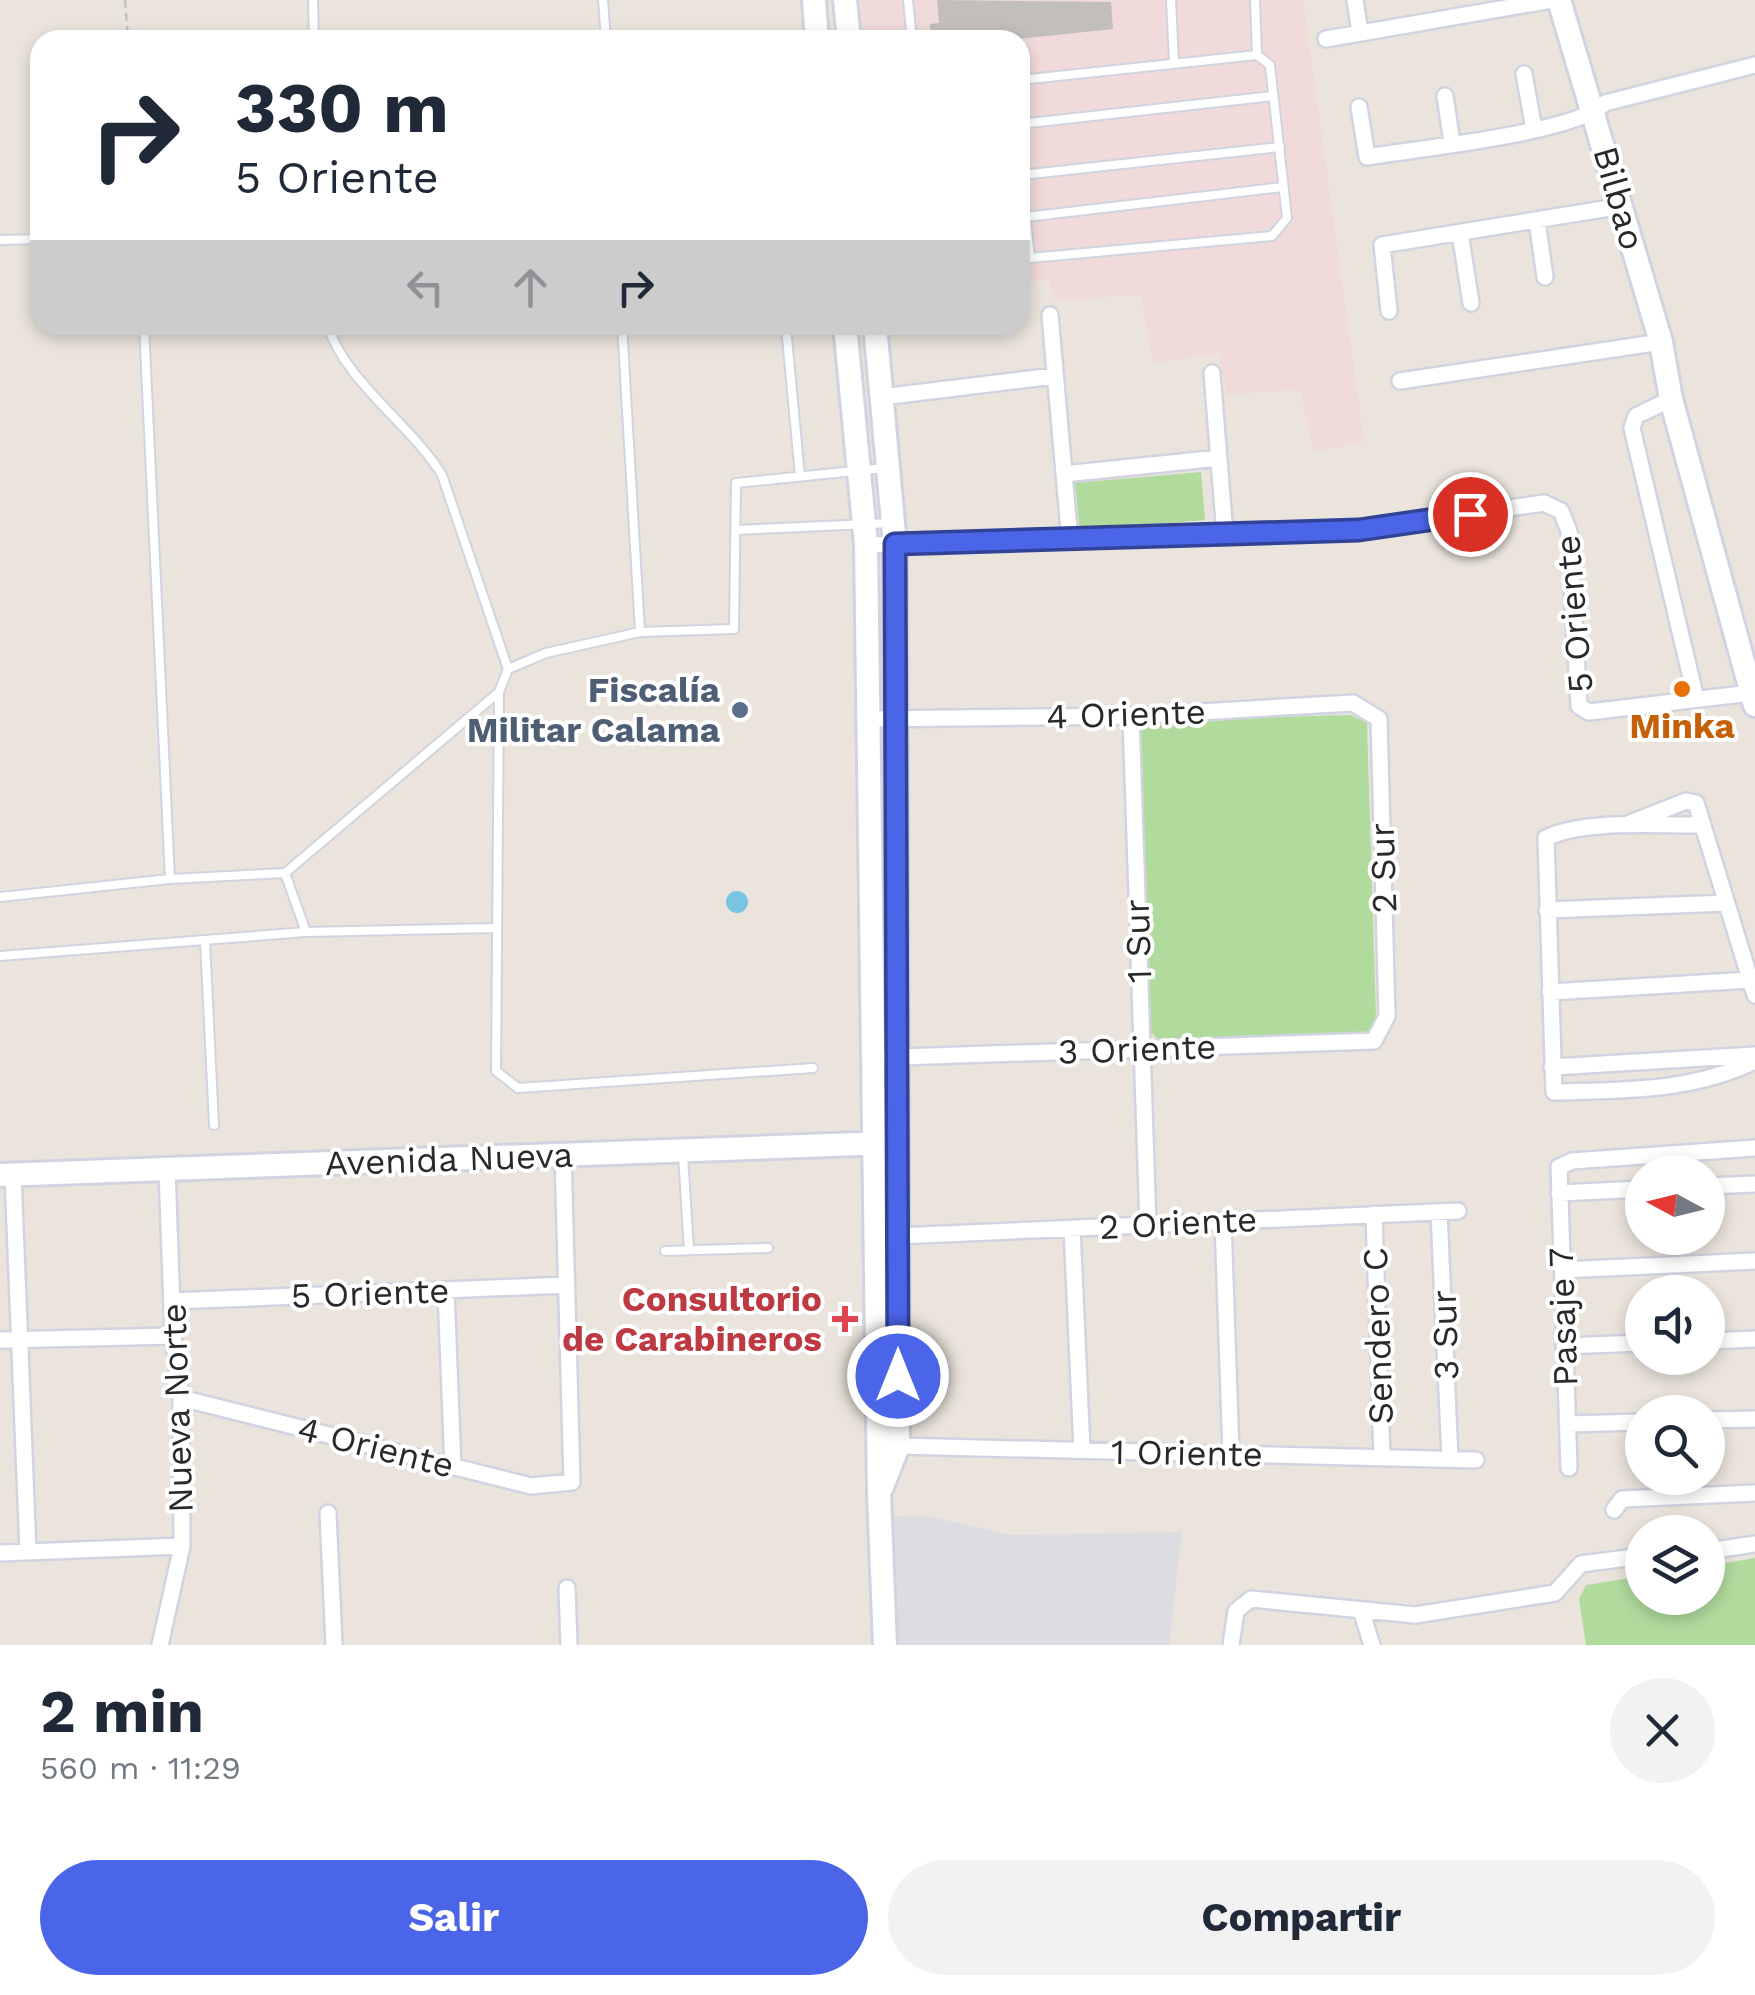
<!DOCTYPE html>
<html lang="es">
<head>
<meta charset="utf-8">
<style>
  body { margin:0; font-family:"Work Sans",sans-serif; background:#f2f2f3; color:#1f2937; height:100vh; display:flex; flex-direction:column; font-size:38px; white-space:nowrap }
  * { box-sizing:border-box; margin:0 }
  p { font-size:32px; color:#747a83 }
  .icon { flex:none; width:55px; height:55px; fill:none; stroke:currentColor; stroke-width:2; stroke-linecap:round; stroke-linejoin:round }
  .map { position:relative; height:1645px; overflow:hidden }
  .side { display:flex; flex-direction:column; background:#fff; flex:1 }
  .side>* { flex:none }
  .top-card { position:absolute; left:30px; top:30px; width:1000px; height:305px; border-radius:30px; box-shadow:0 5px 15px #0003; background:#fff; color:#1f2937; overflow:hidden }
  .needle { width:65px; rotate:277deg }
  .fabs { position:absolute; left:1625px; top:1155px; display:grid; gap:20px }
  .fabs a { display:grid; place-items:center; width:100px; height:100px; border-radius:50%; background:#fff; box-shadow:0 5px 15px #0003; font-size:50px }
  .pin { position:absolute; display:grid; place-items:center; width:85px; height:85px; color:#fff; margin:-42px; border:5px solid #fff; border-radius:50%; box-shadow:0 2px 10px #0007 }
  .me { position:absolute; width:110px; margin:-55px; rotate:0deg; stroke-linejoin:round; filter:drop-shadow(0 0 8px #0008) }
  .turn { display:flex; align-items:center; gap:35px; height:210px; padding:0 40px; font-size:45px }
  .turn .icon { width:130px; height:130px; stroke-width:2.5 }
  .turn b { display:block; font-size:70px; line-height:85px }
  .lanes { display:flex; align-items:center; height:95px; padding:0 40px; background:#0003; justify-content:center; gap:50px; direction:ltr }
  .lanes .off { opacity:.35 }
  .round { display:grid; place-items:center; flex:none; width:105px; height:105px; border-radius:52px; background:#f2f2f3 }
  .summary { display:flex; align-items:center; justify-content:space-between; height:170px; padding:0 40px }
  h1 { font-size:60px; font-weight:700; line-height:75px }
  .button { display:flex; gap:20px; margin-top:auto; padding:20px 40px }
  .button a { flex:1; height:115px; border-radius:60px; background:#4b65e8; color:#fff; font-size:40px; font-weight:700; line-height:115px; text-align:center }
  .button a+a { background:#f2f2f3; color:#1f2937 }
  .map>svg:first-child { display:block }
  .industrial { fill:#dedce3 }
  .medical { fill:#f0dada }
  .green { fill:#b1db9d }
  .water { fill:#79c4e2 }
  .building { fill:#c2beb9 }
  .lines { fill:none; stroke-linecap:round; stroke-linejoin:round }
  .lane-casing { stroke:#d1d4e0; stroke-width:12 }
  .street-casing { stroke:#d1d4e0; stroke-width:20 }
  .secondary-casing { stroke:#d1d4e0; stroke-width:28 }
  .path { stroke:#c3c3c3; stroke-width:2.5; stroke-dasharray:8 5; stroke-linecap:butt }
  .lane { stroke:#fff; stroke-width:8 }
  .street { stroke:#fff; stroke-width:15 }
  .secondary { stroke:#fff; stroke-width:22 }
  .route-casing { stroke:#314297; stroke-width:25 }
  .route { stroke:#4b65e8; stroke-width:18 }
  .food-dot { fill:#e8710a; stroke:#fff; stroke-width:4 }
  .service-dot { fill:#5c6f8a; stroke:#fff; stroke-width:4 }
  .health-dot { fill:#e0444e; stroke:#fff; stroke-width:4 }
  .labels { text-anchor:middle; stroke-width:8; stroke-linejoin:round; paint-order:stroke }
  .street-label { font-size:35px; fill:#292929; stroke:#fff }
  .service-label { font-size:35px; font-weight:bold; fill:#4e5e75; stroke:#fff; text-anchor:end }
  .food-label { font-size:35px; font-weight:bold; fill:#c56008; stroke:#fff }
  .health-label { font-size:35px; font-weight:bold; fill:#be3a42; stroke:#fff; text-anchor:end }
</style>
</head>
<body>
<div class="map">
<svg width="1755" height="1645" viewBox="0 0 1755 1645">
  <rect width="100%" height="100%" fill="#eae4dc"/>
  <path class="industrial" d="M891 1516 932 1517 1011 1535 1182 1532 1169 1645H898Z"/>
  <path class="medical" d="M858 0H1303L1364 442 1314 452 1300 389 1227 395 1219 353 1153 363 1141 294 1055 301 1049 280 1020 281V40H862Z"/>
  <path class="green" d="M1201 472 1205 520 1080 531 1075 483Z
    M1351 715 1367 723 1376 1018 1370 1032 1159 1041 1149 1030 1139 728 1149 720Z
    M1755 1558V1645H1586L1579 1599 1586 1585 1642 1576V1598H1708V1566Z"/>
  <path class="water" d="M726 902a11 11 0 1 1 22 0a11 11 0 1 1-22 0Z"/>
  <path class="building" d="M937 0 1111 2 1113 29 1009 40H931L930 24 939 23Z"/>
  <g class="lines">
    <g class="lane-casing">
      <path id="lane" d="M313 0 314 40
        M603 0 606 40
        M908 0 912 40
        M1171 0 1174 62
        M1255 0 1257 55
        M1020 80 1257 55 1270 65 1287 218 1272 236 1030 258 1020 164
        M1020 124 1273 96
        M1021 175 1280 147
        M1026 217 1283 187
        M0 240 40 239
        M144 325 170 879
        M327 325C348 385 409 422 442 475L508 669
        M622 325 640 632 546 653 508 669 499 692 496 1071 518 1088 813 1068
        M786 327 800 476
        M736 530 891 523
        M640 632 734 629 736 483 884 468
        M285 873 499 692
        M0 897 170 879 285 873 306 932
        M205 941 214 1125
        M0 956 306 932 495 928
        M683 1155 689 1250
        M665 1251 768 1248"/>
    </g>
    <g class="street-casing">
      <path id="street" d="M1355 0 1360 33
        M1326 39 1552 0
        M1524 74 1534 129
        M1445 96 1452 143
        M1359 107 1367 157C1415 149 1577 133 1605 103L1755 65
        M1537 221 1545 277
        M1460 233 1471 303
        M1389 311 1382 245 1622 206
        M1050 315 1070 541
        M1212 373 1225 535
        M1400 381 1661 342
        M882 397 1054 376
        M1671 399 1636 416 1632 428 1696 699
        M1064 474 1219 458
        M866 545 1359 529 1544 503 1561 511 1569 531 1579 706 1589 712 1751 693
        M1131 716 1148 1225
        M868 719 1131 716 1353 703 1379 719 1387 1016 1374 1041 873 1058
        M1630 823 1686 801 1696 803 1755 995
        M1703 825C1660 826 1583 819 1546 838L1554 1092C1623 1090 1691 1092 1755 1061
        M1547 910 1726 903
        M1550 992 1751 980
        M1552 1067 1755 1055
        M13 1175 28 1552
        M1708 1186 1755 1184
        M1559 1193 1642 1189
        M1439 1212 1450 1459
        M1374 1214 1382 1458
        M1223 1221 1231 1454
        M1072 1228 1082 1450
        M898 1236 1458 1211
        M1563 1270 1755 1261
        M446 1290 453 1467
        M173 1301 567 1285
        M0 1340 173 1336
        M1708 1341 1755 1339
        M1564 1346 1642 1343
        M181 1398 531 1486 572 1482 563 1155
        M1708 1420 1755 1419
        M1567 1424 1642 1422
        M898 1446 1476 1460
        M1569 1468 1559 1167 1572 1161 1755 1148
        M1614 1510 1622 1499 1755 1493
        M328 1513 334 1645
        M1708 1551 1755 1544
        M0 1553 182 1546
        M567 1588 569 1645
        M1362 1613 1372 1645
        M160 1645 182 1546 181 1398 173 1336 167 1169
        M1231 1645 1236 1611 1251 1599 1415 1615 1555 1593 1581 1564 1642 1556"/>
    </g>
    <g class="secondary-casing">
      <path id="secondary" d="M814 0 817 40
        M845 0 849 40
        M1559 0 1661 342 1671 399 1755 705
        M845 325 866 545 879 1494 885 1645
        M875 325 895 545 898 1446 882 1487
        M0 1175 886 1143"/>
    </g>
    <path class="path" d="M125 0 128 40"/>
    <use href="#lane" class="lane"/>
    <use href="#street" class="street"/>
    <use href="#secondary" class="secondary"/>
  </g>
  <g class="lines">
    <g class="route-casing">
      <path id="route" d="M898 1376 895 544 1359 530 1470 514"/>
    </g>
    <use href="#route" class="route"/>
  </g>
  <circle class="food-dot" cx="1682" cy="689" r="10"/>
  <circle class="service-dot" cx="740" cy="710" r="10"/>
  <path class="health-dot" d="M840 1304h10v10h10v10h-10v10h-10v-10h-10v-10h10z"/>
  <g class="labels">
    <g class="street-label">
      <text transform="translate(1619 198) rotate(74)" y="12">Bilbao</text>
      <text transform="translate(1574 614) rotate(-95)" y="12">5 Oriente</text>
      <text transform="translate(1126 714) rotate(-2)" y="12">4 Oriente</text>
      <text transform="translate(1383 868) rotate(-92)" y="12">2 Sur</text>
      <text transform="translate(1138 941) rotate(-92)" y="12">1 Sur</text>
      <text transform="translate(1137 1049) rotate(-2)" y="12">3 Oriente</text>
      <text transform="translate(449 1159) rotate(-2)" y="12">Avenida Nueva</text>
      <text transform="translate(1178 1223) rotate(-3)" y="12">2 Oriente</text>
      <text transform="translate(370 1293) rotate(-2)" y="12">5 Oriente</text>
      <text transform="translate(1563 1317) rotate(-92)" y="12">Pasaje 7</text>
      <text transform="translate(1445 1335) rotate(-92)" y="12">3 Sur</text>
      <text transform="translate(1378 1336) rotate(-92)" y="12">Sendero C</text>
      <text transform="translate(177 1408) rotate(-92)" y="12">Nueva Norte</text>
      <text transform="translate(376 1447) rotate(14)" y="12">4 Oriente</text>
      <text transform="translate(1187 1453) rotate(1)" y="12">1 Oriente</text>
    </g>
    <g class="service-label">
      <text x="720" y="702">Fiscalía<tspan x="720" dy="40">Militar Calama</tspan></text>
    </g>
    <g class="food-label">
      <text x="1682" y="738">Minka</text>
    </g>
    <g class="health-label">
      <text x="822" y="1311">Consultorio<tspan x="822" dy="40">de Carabineros</tspan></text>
    </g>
  </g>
</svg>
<div class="fabs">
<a><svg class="needle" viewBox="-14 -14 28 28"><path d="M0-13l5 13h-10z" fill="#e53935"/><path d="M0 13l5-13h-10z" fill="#747a83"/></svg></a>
<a><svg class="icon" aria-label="sound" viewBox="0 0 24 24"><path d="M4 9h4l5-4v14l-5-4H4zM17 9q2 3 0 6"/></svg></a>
<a><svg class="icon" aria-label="search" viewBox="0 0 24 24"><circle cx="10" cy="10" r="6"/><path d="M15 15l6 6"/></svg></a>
<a><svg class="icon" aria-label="layers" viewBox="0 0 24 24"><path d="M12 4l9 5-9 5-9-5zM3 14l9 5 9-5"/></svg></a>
</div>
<div class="pin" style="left:1470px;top:514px;background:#d93025"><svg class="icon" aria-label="arrive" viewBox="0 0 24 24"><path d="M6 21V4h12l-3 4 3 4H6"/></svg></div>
<svg class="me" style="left:898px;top:1376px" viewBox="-20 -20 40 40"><circle r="17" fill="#4b65e8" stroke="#fff" stroke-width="3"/><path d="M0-11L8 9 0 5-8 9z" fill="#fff"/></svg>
<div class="top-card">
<div class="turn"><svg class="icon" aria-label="right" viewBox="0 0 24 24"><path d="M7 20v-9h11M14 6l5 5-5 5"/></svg><div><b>330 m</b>5 Oriente</div></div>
<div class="lanes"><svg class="icon off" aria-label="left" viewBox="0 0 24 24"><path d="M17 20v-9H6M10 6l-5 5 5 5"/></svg><svg class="icon off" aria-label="ahead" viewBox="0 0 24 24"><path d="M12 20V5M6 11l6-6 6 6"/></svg><svg class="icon" aria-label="right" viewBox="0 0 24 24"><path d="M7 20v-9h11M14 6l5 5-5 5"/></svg></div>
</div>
</div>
<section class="side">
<div class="summary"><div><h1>2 min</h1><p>560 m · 11:29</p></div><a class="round"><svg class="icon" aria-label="close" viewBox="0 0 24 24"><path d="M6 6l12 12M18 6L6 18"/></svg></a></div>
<div class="button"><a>Salir</a><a>Compartir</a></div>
</section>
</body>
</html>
